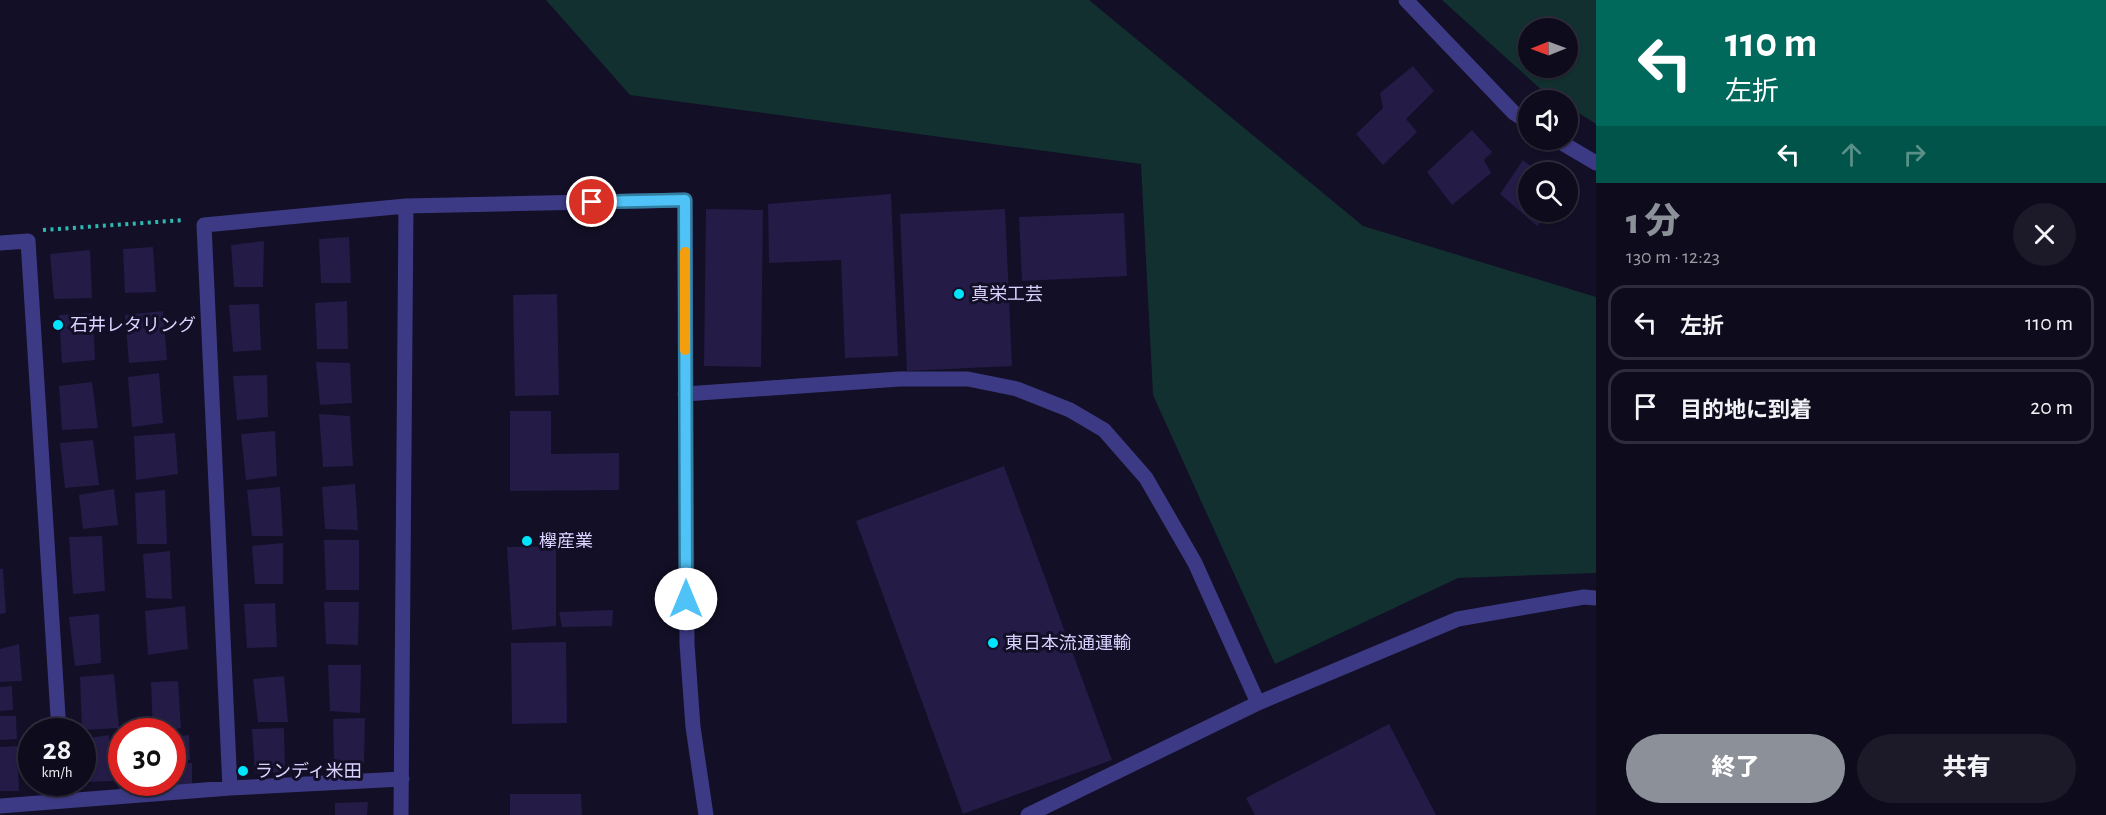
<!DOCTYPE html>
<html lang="ja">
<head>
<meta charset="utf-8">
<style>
  body { margin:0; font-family:"Alegreya Sans","Noto Sans JP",sans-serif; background:#1c1929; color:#f1f3f6; height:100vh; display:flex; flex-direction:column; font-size:22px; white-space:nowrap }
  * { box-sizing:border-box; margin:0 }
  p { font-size:20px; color:#9b9ba3 }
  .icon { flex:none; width:33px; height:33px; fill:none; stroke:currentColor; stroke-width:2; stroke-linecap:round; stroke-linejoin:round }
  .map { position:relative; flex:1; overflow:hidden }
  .panel { display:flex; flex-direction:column; background:#0e0b1c; width:510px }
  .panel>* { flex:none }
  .guide { background:#00695c; color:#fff; overflow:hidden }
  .needle { width:39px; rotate:269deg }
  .tools { position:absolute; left:1518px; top:18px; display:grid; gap:12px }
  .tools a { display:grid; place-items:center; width:60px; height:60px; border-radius:50%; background:#0e0b1c; box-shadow:0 2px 4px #0004,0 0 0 2px #2e2b3b; font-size:30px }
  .speed { position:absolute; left:18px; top:718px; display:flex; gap:12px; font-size:30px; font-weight:700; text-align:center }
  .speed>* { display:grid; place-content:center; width:78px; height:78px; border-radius:50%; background:#0e0b1c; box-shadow:0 2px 4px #0004,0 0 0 2px #2e2b3b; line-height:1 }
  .speed small { font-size:15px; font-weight:400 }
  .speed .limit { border:9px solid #d22; background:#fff; color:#111 }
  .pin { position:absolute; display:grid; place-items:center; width:51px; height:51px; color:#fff; margin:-26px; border:3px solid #fff; border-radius:50%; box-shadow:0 2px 6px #0007 }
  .me { position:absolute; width:66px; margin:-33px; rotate:0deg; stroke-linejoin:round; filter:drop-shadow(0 0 4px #0008) }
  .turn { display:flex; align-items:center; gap:21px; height:126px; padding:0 30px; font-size:27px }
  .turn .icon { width:78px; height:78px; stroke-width:2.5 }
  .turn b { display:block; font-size:42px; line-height:51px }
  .lanes { display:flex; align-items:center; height:57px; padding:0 30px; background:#0003; justify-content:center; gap:30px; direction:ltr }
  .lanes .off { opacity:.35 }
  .round { display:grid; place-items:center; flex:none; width:63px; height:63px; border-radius:32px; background:#1c1929 }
  .summary { display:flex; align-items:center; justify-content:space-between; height:102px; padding:0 30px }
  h1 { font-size:36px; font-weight:800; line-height:45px; color:#8c9099 }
  .action { display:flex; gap:12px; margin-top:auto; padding:12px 30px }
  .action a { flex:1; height:69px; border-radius:36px; background:#8c9099; color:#fff; font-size:24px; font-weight:800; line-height:69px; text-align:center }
  .action a+a { background:#1c1929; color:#f1f3f6 }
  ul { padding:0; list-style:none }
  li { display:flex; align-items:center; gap:18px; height:75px; margin:0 12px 9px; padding:0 18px; border:3px solid #2e2b3b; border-radius:18px }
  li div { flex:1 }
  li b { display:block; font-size:22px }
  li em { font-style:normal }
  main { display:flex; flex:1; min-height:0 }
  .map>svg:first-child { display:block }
  .green { fill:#12302f; fill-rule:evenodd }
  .building { fill:#241b47 }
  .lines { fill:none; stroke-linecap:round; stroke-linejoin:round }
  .path { stroke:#2fb8b0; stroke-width:4; stroke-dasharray:3 4.5; stroke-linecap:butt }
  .minor { stroke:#3d3a85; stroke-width:15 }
  .route-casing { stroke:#337fa1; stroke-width:15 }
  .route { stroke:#4fc3f7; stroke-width:10 }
  .slow { stroke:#f59e0b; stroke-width:10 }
  .poi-dot { fill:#00e5ff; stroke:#130f26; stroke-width:2 }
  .labels { text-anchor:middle; stroke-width:6; stroke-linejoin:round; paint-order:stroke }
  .poi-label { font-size:18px; fill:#d9d4ff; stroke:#130f26; text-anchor:start }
</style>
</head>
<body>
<main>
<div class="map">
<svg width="1596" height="815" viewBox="0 0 1596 815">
  <rect width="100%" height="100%" fill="#130f26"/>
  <path class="green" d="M546 0H1089L1363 226 1596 297V573L1458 578 1275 664 1153 395 1141 164 630 95Z
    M1442 0H1596V124L1568 106V100H1558L1544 92ZM1528 28H1568V68H1528Z"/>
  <path class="building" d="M1413 66 1434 91 1406 119 1417 132 1383 165 1356 134 1383 108 1380 93Z
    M1472 130 1492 152 1484 160 1491 173 1452 205 1427 172Z
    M1523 160 1538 172H1528V212H1551L1537 226 1500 194Z
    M891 194 898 356 845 358 841 260 769 263 768 204Z
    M706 209 763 210 761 367 704 366Z
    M1005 209 1012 366 907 371 900 214Z
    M1124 213 1127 276 1022 281 1019 217Z
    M349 237 351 283H321L319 239Z
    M264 241 263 287H234L231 245Z
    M153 247 156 292 125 293 123 249Z
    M90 250 92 298 54 299 50 254Z
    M557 294 559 395 515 396 513 295Z
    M347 301 348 349H317L315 303Z
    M259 304 261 350 233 352 229 305Z
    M163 311 167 360 129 363 125 315Z
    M93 313 95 360 62 363 59 315Z
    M316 362 350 363 352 403 320 405Z
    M159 373 163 423 132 427 128 377Z
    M267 375 268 417 237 420 233 376Z
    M92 382 98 428 62 430 59 386Z
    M510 411H551V454L619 453V490L510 491Z
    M319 414 350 416 353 466 323 467Z
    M275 431 277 476 246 480 241 434Z
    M175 433 178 474 136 480 134 436Z
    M93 440 99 485 65 488 60 443Z
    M1004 466 1112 760 963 814 856 521Z
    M355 484 358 530 325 529 322 487Z
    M280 487 283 536H252L247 490Z
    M114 489 118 525 83 529 79 495Z
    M165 490 167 544H137L135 493Z
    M102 536 105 591 73 594 69 537Z
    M324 540H359V590H326Z
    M283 543V584H255L252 546Z
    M556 546V626L512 630 507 547Z
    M170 551 172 599 146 598 143 554Z
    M0 569H3L6 613 0 614Z
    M324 602H359L358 645 326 644Z
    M275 603 277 647 247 648 244 604Z
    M185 606 188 649 148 655 145 611Z
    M613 610 612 626 562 627 559 612Z
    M99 614 101 663 75 666 69 617Z
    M566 642 567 723 512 724 511 643Z
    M19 644 22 681 0 682V649Z
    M328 665H361L360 713 330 711Z
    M114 674 119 728 82 730 80 677Z
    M284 676 288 722H258L253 679Z
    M178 681 181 728 153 732 151 682Z
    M12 686 13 710 0 711V687Z
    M0 716H16L17 739 0 740Z
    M365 718 364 763 334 764 333 719Z
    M1389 724 1436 815H1255L1246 798Z
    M284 728 285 772 255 773 252 729Z
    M122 733V759H119L116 734Z
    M109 735 113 781 87 782 82 739Z
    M189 735 190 760 172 761V737Z
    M17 746 19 791H0V747Z
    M192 763V787L160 790V783H172V765Z
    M117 764H122V783H151L152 789 119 791Z
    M510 794H581L582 815H510Z
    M368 802 367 815H335V803Z"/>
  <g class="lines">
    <path class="path" d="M43 230 185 220"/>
    <path class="minor" d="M1406 0 1514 113 1528 122
      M1557 140 1596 163
      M0 243 28 241 59 732
      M685 394 900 379H968L1017 389 1070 410 1104 430 1146 478 1195 563 1258 703
      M62 783 63 801
      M230 788 204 225 406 206 685 200 687 644 693 727 706 815
      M0 806 230 788 402 779
      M401 815 406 206
      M1028 815 1258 703 1458 619 1584 597 1596 598"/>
  </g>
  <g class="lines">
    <g class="route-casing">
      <path id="route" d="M592 202 685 200 686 599"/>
    </g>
    <use href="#route" class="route"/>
    <path class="slow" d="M685 252V350"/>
  </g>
  <g class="poi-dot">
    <circle cx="959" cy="294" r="6"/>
    <circle cx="58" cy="325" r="6"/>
    <circle cx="527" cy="541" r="6"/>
    <circle cx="993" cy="643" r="6"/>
    <circle cx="243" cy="771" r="6"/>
  </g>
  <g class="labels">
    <g class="poi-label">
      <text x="971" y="300">真栄工芸</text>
      <text x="70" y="331">石井レタリング</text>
      <text x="539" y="547">欅産業</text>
      <text x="1005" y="649">東日本流通運輸</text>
      <text x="255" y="777">ランディ米田</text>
    </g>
  </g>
</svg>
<div class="tools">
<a><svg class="needle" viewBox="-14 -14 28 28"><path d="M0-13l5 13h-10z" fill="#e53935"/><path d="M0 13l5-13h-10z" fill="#9b9ba3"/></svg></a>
<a><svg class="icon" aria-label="sound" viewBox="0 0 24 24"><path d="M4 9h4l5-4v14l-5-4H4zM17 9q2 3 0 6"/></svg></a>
<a><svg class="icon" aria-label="search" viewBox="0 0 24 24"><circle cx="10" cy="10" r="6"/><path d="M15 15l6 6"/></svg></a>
</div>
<div class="speed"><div>28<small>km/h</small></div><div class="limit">30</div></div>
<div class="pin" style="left:592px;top:202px;background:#d93025"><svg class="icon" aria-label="arrive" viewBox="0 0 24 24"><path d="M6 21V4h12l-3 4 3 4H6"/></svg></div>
<svg class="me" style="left:686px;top:599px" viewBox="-20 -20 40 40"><circle r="19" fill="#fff"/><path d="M0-13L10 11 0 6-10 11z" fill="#4fc3f7"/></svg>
</div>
<section class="panel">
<div class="guide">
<div class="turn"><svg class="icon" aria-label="left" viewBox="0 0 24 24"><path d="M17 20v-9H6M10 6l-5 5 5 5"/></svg><div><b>110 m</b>左折</div></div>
<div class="lanes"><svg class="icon" aria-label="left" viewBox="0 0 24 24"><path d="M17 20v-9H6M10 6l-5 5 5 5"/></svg><svg class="icon off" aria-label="ahead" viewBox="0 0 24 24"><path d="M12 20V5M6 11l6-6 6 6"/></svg><svg class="icon off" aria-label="right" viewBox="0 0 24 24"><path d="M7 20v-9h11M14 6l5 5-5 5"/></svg></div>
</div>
<div class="summary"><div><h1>1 分</h1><p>130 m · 12:23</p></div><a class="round"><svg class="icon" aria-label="close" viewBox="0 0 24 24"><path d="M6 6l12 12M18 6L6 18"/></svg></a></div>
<ul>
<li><svg class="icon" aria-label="left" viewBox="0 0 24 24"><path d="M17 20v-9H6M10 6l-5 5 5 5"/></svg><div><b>左折</b></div><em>110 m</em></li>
<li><svg class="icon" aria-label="arrive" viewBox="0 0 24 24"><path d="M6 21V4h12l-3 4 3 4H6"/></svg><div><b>目的地に到着</b></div><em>20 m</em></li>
</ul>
<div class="action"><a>終了</a><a>共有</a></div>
</section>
</main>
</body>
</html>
